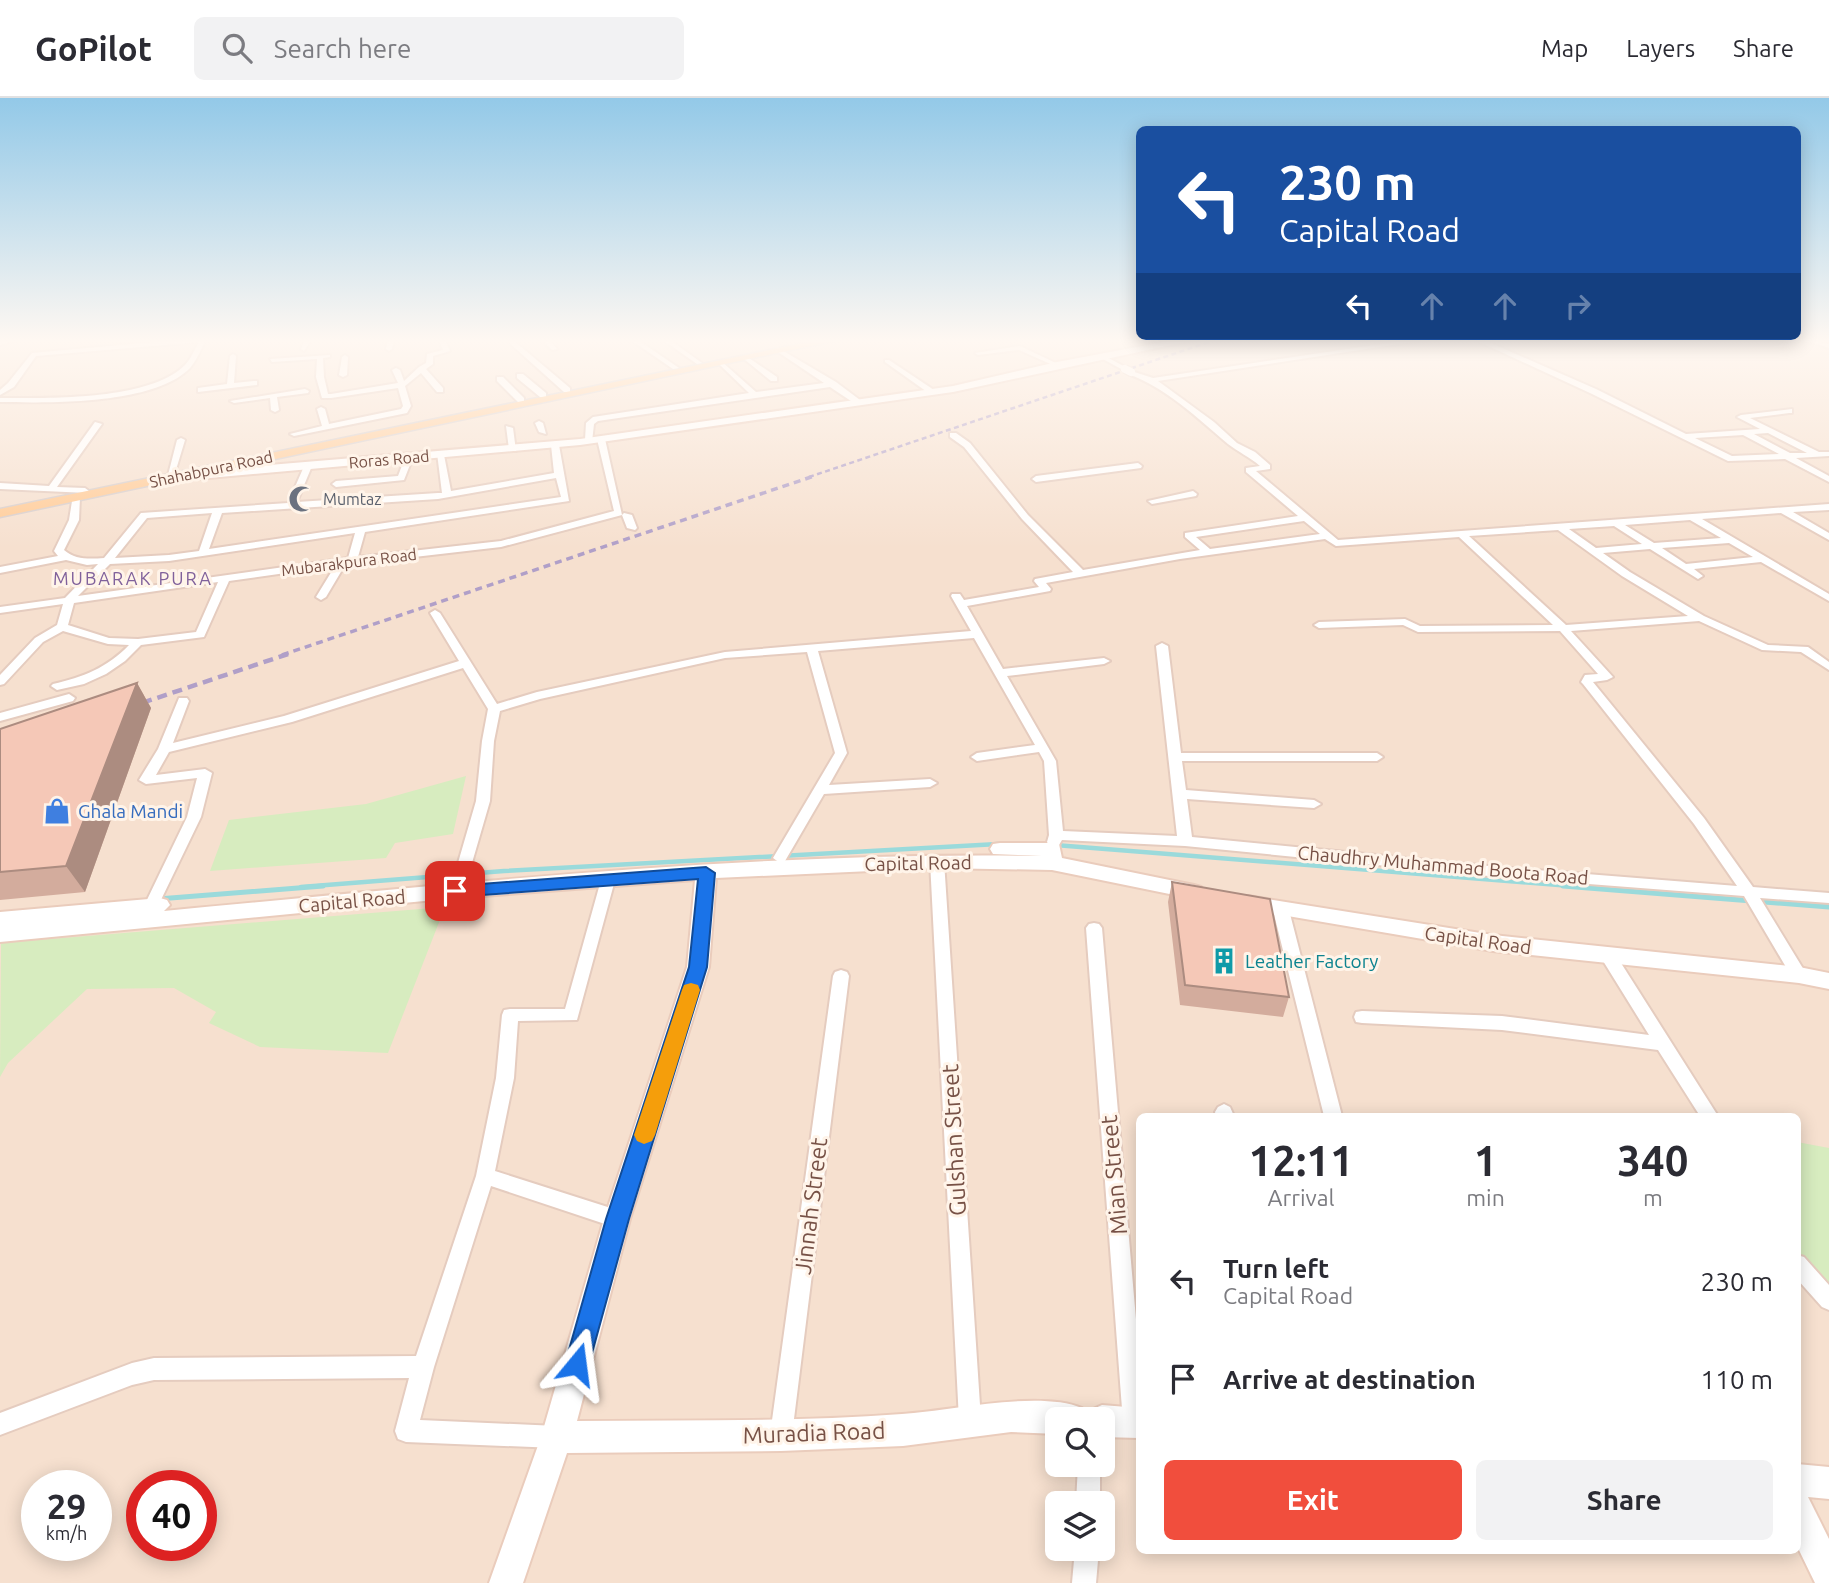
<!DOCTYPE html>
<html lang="en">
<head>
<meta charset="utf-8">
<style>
  body { margin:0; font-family:Ubuntu,sans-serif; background:#f2f2f3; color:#2b2b33; height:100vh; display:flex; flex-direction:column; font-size:26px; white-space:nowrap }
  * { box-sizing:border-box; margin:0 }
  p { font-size:23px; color:#7c7c81 }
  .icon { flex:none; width:38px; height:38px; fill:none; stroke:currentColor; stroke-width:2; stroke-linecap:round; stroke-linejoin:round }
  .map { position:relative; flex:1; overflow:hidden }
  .details { position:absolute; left:1136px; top:1015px; width:665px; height:441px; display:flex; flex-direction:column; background:#fff; border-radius:10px; box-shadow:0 4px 18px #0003 }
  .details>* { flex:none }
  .banner { position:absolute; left:1136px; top:28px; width:665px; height:214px; border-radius:10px; box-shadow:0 4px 18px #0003; background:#1a4fa0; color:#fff; overflow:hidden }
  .fabs { position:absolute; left:1045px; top:1309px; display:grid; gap:14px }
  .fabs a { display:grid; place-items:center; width:70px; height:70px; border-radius:10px; background:#fff; box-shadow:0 4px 18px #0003; font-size:35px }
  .speed { position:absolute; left:21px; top:1372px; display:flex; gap:14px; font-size:35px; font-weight:700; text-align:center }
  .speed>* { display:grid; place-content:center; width:91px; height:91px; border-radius:50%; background:#fff; box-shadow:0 4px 18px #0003; line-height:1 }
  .speed small { font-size:18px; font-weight:400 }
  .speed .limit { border:10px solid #d22; background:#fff; color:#111 }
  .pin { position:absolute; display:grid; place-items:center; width:60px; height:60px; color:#fff; margin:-30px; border-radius:14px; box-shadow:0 4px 10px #0006 }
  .me { position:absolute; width:77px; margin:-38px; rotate:16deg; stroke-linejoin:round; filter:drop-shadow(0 0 5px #0008) }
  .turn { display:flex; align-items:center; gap:24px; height:147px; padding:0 28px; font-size:32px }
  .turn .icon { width:91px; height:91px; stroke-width:2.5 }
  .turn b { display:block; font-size:49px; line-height:60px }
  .lanes { display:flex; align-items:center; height:66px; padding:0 28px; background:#0003; justify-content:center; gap:35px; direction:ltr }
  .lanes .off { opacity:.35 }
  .eta { display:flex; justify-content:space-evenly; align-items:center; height:119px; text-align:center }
  .eta b { font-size:42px; font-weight:700; line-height:49px }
  .primary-button { display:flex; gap:14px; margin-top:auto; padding:14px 28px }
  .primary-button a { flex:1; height:80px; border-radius:10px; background:#f14e3d; color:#fff; font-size:28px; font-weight:700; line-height:80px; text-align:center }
  .primary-button a+a { background:#f2f2f3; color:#2b2b33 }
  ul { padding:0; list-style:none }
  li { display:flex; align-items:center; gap:21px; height:98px; padding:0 28px }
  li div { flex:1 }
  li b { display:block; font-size:26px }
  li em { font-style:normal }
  header { display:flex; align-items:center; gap:42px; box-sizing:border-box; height:98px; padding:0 35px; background:#fff; border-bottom:2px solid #e1e1e2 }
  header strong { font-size:33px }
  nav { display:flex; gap:38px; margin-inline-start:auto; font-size:24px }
  .search { width:490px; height:63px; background:#f2f2f3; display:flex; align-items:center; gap:18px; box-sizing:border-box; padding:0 24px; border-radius:10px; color:#7c7c81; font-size:26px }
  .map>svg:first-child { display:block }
  .residential { fill:#f6e0cf; fill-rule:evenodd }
  .green { fill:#d7ecbf }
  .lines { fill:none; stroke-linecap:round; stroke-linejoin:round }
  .stream-far1 { stroke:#9adadb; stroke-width:4.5 }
  .stream { stroke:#9adadb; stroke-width:5 }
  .street-casing { stroke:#e5ccbf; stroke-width:4 }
  .secondary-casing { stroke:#eaccbc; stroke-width:4 }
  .primary-casing { stroke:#d9cecb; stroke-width:3 }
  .street { fill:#fff; fill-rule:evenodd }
  .secondary { fill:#fff; fill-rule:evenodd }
  .primary { fill:#ffcb97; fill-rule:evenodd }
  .rail-far2 { stroke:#b09fc8; stroke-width:2.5; stroke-dasharray:5 3.5; stroke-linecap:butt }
  .rail-far1 { stroke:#b09fc8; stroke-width:3.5; stroke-dasharray:7 5; stroke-linecap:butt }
  .rail { stroke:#b09fc8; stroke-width:4.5; stroke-dasharray:10 6; stroke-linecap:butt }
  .street-bridge-casing { stroke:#e5ccbf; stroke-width:10; stroke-linecap:butt }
  .street-bridge { stroke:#fff; stroke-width:8 }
  .wall { fill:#d3ac9d }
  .shaded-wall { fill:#ac8c80 }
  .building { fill:#f5c8b7; stroke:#ac8c80; stroke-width:2 }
  .route { fill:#1a73e8; stroke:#114b97; stroke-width:2 }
  .slow { fill:#f59e0b }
  .labels { text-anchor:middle; stroke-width:6; stroke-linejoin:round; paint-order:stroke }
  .far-street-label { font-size:16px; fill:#775146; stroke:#fff4e9 }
  .far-worship-label { font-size:16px; fill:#5b616d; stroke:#fff4e9; text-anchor:start }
  .far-neighbourhood-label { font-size:18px; letter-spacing:2px; fill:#80619b; stroke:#fff4e9 }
  .shop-label { font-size:19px; fill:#366cbe; stroke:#fff4e9; text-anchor:start }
  .street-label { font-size:19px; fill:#775146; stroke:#fff4e9 }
  .culture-label { font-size:19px; fill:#0d838f; stroke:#fff4e9; text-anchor:start }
  .near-street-label { font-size:23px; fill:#775146; stroke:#fff4e9 }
</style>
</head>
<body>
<header>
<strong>GoPilot</strong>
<div class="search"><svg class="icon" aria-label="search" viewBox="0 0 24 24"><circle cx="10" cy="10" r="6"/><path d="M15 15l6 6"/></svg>Search here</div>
<nav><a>Map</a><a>Layers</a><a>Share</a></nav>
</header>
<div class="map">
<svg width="1829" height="1485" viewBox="0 0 1829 1485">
  <rect width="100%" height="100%" fill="#feefe1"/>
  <path class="residential" d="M0 242H1829V1485H0ZM1139 1018H1797V1452H1139ZM1057 1321H1102V1367H1057ZM37 1388H96V1447H37ZM142 1388H201V1447H142ZM1057 1405H1102V1451H1057Z"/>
  <path class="green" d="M466 678 453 736 395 745 386 760 210 773 229 722 366 706Z
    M445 809 388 955 260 949 209 925 216 914 174 890 87 891 8 965 0 979 1 845Z
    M1797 1044 1829 1050V1195L1797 1159Z"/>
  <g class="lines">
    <path class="stream-far1" d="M1055 747 1584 789
      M301 789 504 773 998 746"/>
    <path class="stream" d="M1563 788 1829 809
      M158 801 323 788"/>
    <g class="street-casing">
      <path id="street" d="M176 242H206C201 251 197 262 190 270 154 307 49 305 0 304V300C48 300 149 303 185 267 191 261 194 252 199 244L36 258 14 289 0 297V292L8 285 32 255Z
        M305 242H311L304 253 301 251Z
        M388 242H394L392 251 389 253 386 251Z
        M439 242H445L450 253 433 258V266L426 271 443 290V294H437L421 275 405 288 411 308 407 315 294 338 290 336 322 328 317 311 321 309 325 311 329 326 401 311 403 308 398 290 331 300H322L316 279 317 261 272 264 270 261 330 257V259L323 260 324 279 328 296H331L398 285 392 272 396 270 400 272 404 283 419 269 426 265 427 256 443 252Z
        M506 242H513L570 290V294H564Z
        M542 242H549L557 251 552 252Z
        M631 242H638L679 270 673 271Z
        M663 242H670L702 265 697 266Z
        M1408 242H1425L1158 283 1214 324 1237 345 1255 354 1270 367V371L1256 373 1338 442 1829 406V412L1793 414 1829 435V442L1781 415 1702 421 1829 496V503L1761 464 1694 471 1703 478 1698 481 1650 451 1603 455 1630 474 1704 518 1768 547 1808 549 1829 564V572L1801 554 1762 552 1699 523 1571 533 1613 579 1607 582 1593 584 1704 720 1753 789 1829 795V805L1760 800 1807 877 1805 881 1799 883 1793 881 1744 798 1499 779 1185 748 1062 742 1059 747H1049L1047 744 1049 737 1044 663 1039 654 977 663 971 659 977 655 1035 647 974 540 818 553 847 655 829 687 930 681 937 685 930 689 824 696 785 763 780 765 773 760 835 655 807 554 725 560 540 601 500 613 494 643 490 703 467 782 460 787 453 782 476 703 482 643 488 611 463 570 292 624 169 654 156 677 205 671 212 675 201 719 158 808 156 812H146L144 808 187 719 197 680 146 686 139 682 158 651 179 600H187L189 603 173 645 284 618 459 563 430 515 435 512 440 515 497 606 537 594 725 554 971 533 951 498 952 496H960L964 502 1039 489 1034 483 1035 481 1073 474 1022 421 964 349 950 339V335H956L970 345 1028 417 1083 472 1200 452 1185 439V435L1298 418 1246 374V370L1260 368C1250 359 1238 354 1228 346 1197 320 1167 290 1128 276V272L1153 280ZM1690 422 1721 440 1654 445 1625 427ZM1304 423 1320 436 1210 451 1196 439ZM1614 428 1642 446 1596 450 1569 431ZM1558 432 1622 478 1688 518 1566 527 1469 438ZM1459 439 1553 527 1420 528 1405 521 1319 524 1314 527 1319 530 1403 527 1418 534 1560 533 1598 576 1585 577 1581 584 1583 586 1694 726 1737 788 1499 769 1192 739 1187 701 1314 710 1321 706 1314 702 1186 692 1182 663H1377L1383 659 1377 655H1181L1168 548 1162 545 1156 548 1177 738 1063 733 1056 663 1007 578 1104 566 1110 563 1104 560 1003 571 967 508 1050 493 1051 491 1046 485 1180 461 1325 441 1336 448ZM1729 445 1753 459 1686 466 1662 450Z
        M1475 242H1484L1596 291 1686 336 1760 331 1737 319 1741 317 1792 311V315H1789L1750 320 1819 354H1829V358L1796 360 1829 378V384L1785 361 1728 363 1590 295ZM1768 335 1807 355H1790L1754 336ZM1743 337 1779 356 1732 358 1695 340Z
        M1807 242 1829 246V250L1808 243Z
        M1020 248 1060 267 1055 268 1019 252 978 257 975 255Z
        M780 251 836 284 864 305 857 307 830 289 598 323 594 326 592 344 585 342 586 325 593 319 749 295 719 266 721 263 756 294 824 285 778 254Z
        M233 256 236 258 234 285 254 283H257V287L198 294V290L227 286 230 258Z
        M345 257 348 259 347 277 343 279 339 277 342 259Z
        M1103 257 1127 270 1129 271 1123 272 1101 260Z
        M746 258 777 279V283H771L744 261Z
        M885 262H889L937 294 930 296 885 264Z
        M517 276H523L546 295V299H540L517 280Z
        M497 279H503L524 300V304H518L497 283Z
        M305 291 309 293 308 295 277 299 279 312 275 314 271 312 270 300 234 305 230 303Z
        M539 323 543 325 546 336 539 334 535 325Z
        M95 324 102 326 57 389 85 390 89 393 88 395 0 391V385L49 388Z
        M506 328 513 330 516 353 509 351Z
        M601 339 605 341 622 417 501 449 345 467 326 499 321 502 316 499 335 468 229 483 204 539 141 547 125 563 106 576 84 586 57 592 51 588 53 586C83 579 107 570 129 547L108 546 63 533 43 544 4 586 0 587V577L35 540 57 527 63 506 0 515V509L65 500 98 466 87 467 66 462 0 475V469L58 458 54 453 69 422 73 397 80 399 79 422 64 452C75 462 90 461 104 460L141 415 288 405 305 366 312 368 297 404 438 395H442L437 355 444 357 451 393 554 375 551 347 555 345 559 347 569 403 365 434 358 459 501 443 614 413 597 341ZM556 380 561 399 209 451 222 415 438 401ZM212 415 199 453 169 457 115 460 147 420ZM355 435 348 460 78 498 110 466 169 463ZM218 484 196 534 138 541 109 540 68 527 74 505Z
        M181 340 185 342 175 375 168 377 177 342Z
        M406 357 413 359 404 382 336 389 332 386 336 383 398 378Z
        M1138 365 1142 368 1141 370 1036 384 1032 381 1036 378Z
        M1193 393 1197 396 1196 398 1152 406 1148 403Z
        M624 415 632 417 637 430 635 432 627 430 622 417Z
        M69 596 75 600 73 603 0 623V615Z
        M937 758 944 763 981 1322 978 1330 970 1333 962 1330 959 1322 930 763Z
        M608 777 615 782 577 922 518 923 514 980 495 1073 617 1112 624 1115 627 1121 624 1127 617 1130 491 1088 434 1269 420 1322 557 1328 565 1331 568 1339 565 1347 557 1350 406 1344 398 1341 395 1333 409 1280 154 1282 132 1287 0 1337V1315L132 1265 154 1260 416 1258 476 1078 496 980 502 917 504 912 510 911H565L601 782Z
        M1281 807 1286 808 1289 812 1342 1018H1324L1273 812 1276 808Z
        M1094 825 1099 826 1102 830 1139 1256V1333L1134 1335 1126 1332 1123 1324 1086 830 1089 826Z
        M1608 852 1614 854 1718 1018H1700L1658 952 1502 932 1362 925 1356 924 1354 919 1356 914 1362 913 1502 918 1649 937 1600 858 1602 854Z
        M841 872 847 874 849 878 792 1337 789 1345 781 1348 773 1345 770 1337 833 878 835 874Z
        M1224 1006 1230 1009 1234 1018H1216L1215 1014 1218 1009Z
        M1797 1157 1804 1159 1829 1187V1212L1822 1209 1797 1181Z
        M1078 1367H1100V1405H1076Z
        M1075 1451H1099L1096 1485H1072Z"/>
    </g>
    <g class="secondary-casing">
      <path id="secondary" d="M0 242H17L0 247Z
        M1174 242H1194L953 294 580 347 175 383 169 379 175 375 580 341 953 288 1057 264Z
        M1000 745H1052L1059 746 1062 760 1194 787 1201 789 1204 794 1201 799 1194 801 1052 772 937 770 716 780 709 869 630 1121 577 1323C685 1322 794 1324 902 1316 951 1313 1038 1292 1082 1310L1086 1321H1057V1336L1011 1334 903 1348 781 1353 567 1355 523 1485H489L541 1339 604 1121 687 869 695 782 455 800 0 844V814L160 800 167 802 170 807 164 813C455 786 749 753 1042 758L993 756 990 751 993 746Z
        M1248 798 1493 837 1799 869 1829 875V891L1799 885 1493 853 1241 810 1238 805 1241 800Z
        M1102 1307 1139 1310V1340L1102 1339V1321H1087L1091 1312Z
        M1797 1366 1829 1369V1401L1808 1399 1829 1441V1485H1815L1797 1448Z"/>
    </g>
    <g class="primary-casing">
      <path id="primary" d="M818 242H839L0 419V411Z"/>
    </g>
    <use href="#street" class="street"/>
    <use href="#secondary" class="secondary"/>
    <use href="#primary" class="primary"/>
    <path class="rail-far2" d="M809 379 1215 242"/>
    <path class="rail-far1" d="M282 557 814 378"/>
    <path class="rail" d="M127 610 288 556"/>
    <g class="street-bridge-casing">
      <path id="street-bridge" d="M1125 271 1131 274"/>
    </g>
    <use href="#street-bridge" class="street-bridge"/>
  </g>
  <path class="wall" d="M137 585 151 610 85 794 0 802V631Z
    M1172 784 1289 899 1283 919 1180 907 1168 804Z"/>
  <path class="shaded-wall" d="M137 585 151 610 85 794 66 768Z"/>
  <path class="building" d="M137 585 66 768 0 774V631Z
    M1172 784 1270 801 1289 899 1185 887Z"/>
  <linearGradient id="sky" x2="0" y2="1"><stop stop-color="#93c9e8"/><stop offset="0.54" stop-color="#fff8f2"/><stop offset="1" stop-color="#fff8f2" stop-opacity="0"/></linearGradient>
  <rect width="1829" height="450" fill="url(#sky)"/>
  <path class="route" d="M706 769 715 775 707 869 629 1121 589 1266 586 1275 577 1278 568 1275 565 1266 606 1121 689 869 698 781 455 799 447 793 455 788Z"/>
  <path class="slow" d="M691 885 698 887 700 892 655 1037 652 1043 644 1046 637 1043 634 1037 682 892 684 887Z"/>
  <defs>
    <g id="mosque-bare" transform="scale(2.1)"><path d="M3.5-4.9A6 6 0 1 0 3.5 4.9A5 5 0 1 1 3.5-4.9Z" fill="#6b7280" stroke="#fff4e9" stroke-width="2.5" paint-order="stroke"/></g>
    <g id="shop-bare" transform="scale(2.1)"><path d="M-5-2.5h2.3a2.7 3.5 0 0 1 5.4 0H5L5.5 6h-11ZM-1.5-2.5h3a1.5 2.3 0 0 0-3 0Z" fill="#3f7fe0" stroke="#fff4e9" stroke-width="2.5" paint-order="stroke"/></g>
    <g id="building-bare" transform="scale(2.1)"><path d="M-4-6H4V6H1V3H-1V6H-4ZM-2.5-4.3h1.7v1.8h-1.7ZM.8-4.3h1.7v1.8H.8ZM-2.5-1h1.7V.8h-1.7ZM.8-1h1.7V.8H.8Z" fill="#0f9aa8" stroke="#fff4e9" stroke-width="2.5" paint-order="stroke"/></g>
  </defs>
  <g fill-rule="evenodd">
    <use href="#mosque-bare" x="302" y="401"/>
    <use href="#shop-bare" x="57" y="713"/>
    <use href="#building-bare" x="1224" y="863"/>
  </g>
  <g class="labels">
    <g class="far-street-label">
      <text transform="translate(389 361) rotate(-5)" y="6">Roras Road</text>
      <text transform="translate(211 371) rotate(-12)" y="6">Shahabpura Road</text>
      <text transform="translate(349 464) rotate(-7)" y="6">Mubarakpura Road</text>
    </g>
    <g class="far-worship-label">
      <text x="323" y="407">Mumtaz</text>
    </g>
    <g class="far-neighbourhood-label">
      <text x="133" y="487">MUBARAK PURA</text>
    </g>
    <g class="shop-label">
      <text x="78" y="720">Ghala Mandi</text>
    </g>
    <g class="street-label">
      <text transform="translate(918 765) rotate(-1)" y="7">Capital Road</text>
      <text transform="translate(1443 767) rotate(5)" y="7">Chaudhry Muhammad Boota Road</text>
      <text transform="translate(352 803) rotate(-5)" y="7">Capital Road</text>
      <text transform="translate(1478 842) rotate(8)" y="7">Capital Road</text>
    </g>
    <g class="culture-label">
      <text x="1245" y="870">Leather Factory</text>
    </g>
    <g class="near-street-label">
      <text transform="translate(954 1042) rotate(-93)" y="8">Gulshan Street</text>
      <text transform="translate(1114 1077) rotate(-95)" y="8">Mian Street</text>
      <text transform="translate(811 1108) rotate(-83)" y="8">Jinnah Street</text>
      <text transform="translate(814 1335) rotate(-2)" y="8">Muradia Road</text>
    </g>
  </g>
</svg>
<div class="fabs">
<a><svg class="icon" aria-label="search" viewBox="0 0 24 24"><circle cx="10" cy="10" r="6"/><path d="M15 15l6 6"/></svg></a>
<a><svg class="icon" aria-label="layers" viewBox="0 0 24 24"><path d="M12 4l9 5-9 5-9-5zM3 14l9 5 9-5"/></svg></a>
</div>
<div class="speed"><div>29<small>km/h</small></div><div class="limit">40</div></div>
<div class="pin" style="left:455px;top:793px;background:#d93025"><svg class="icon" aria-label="arrive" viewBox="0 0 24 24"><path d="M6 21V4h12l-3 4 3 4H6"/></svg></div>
<svg class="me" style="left:577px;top:1266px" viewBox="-20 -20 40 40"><path d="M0-17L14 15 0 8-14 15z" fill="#1a73e8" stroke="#fff" stroke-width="4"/></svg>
<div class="banner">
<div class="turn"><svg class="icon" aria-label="left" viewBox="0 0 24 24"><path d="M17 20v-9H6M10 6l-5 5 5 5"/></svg><div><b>230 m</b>Capital Road</div></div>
<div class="lanes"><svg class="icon" aria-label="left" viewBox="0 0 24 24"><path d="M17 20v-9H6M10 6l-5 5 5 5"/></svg><svg class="icon off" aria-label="ahead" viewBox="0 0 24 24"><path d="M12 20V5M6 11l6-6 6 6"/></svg><svg class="icon off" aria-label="ahead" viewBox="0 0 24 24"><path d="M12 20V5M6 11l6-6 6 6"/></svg><svg class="icon off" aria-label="right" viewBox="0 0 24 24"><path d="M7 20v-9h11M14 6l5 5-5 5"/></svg></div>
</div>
<section class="details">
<div class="eta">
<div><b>12:11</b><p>Arrival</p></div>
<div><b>1</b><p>min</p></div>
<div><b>340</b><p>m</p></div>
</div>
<ul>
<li><svg class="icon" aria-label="left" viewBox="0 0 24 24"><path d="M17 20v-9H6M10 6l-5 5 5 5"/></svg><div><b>Turn left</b><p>Capital Road</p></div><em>230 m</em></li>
<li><svg class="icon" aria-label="arrive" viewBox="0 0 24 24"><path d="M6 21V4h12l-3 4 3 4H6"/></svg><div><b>Arrive at destination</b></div><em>110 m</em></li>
</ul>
<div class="primary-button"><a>Exit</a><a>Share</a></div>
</section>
</div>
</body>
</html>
